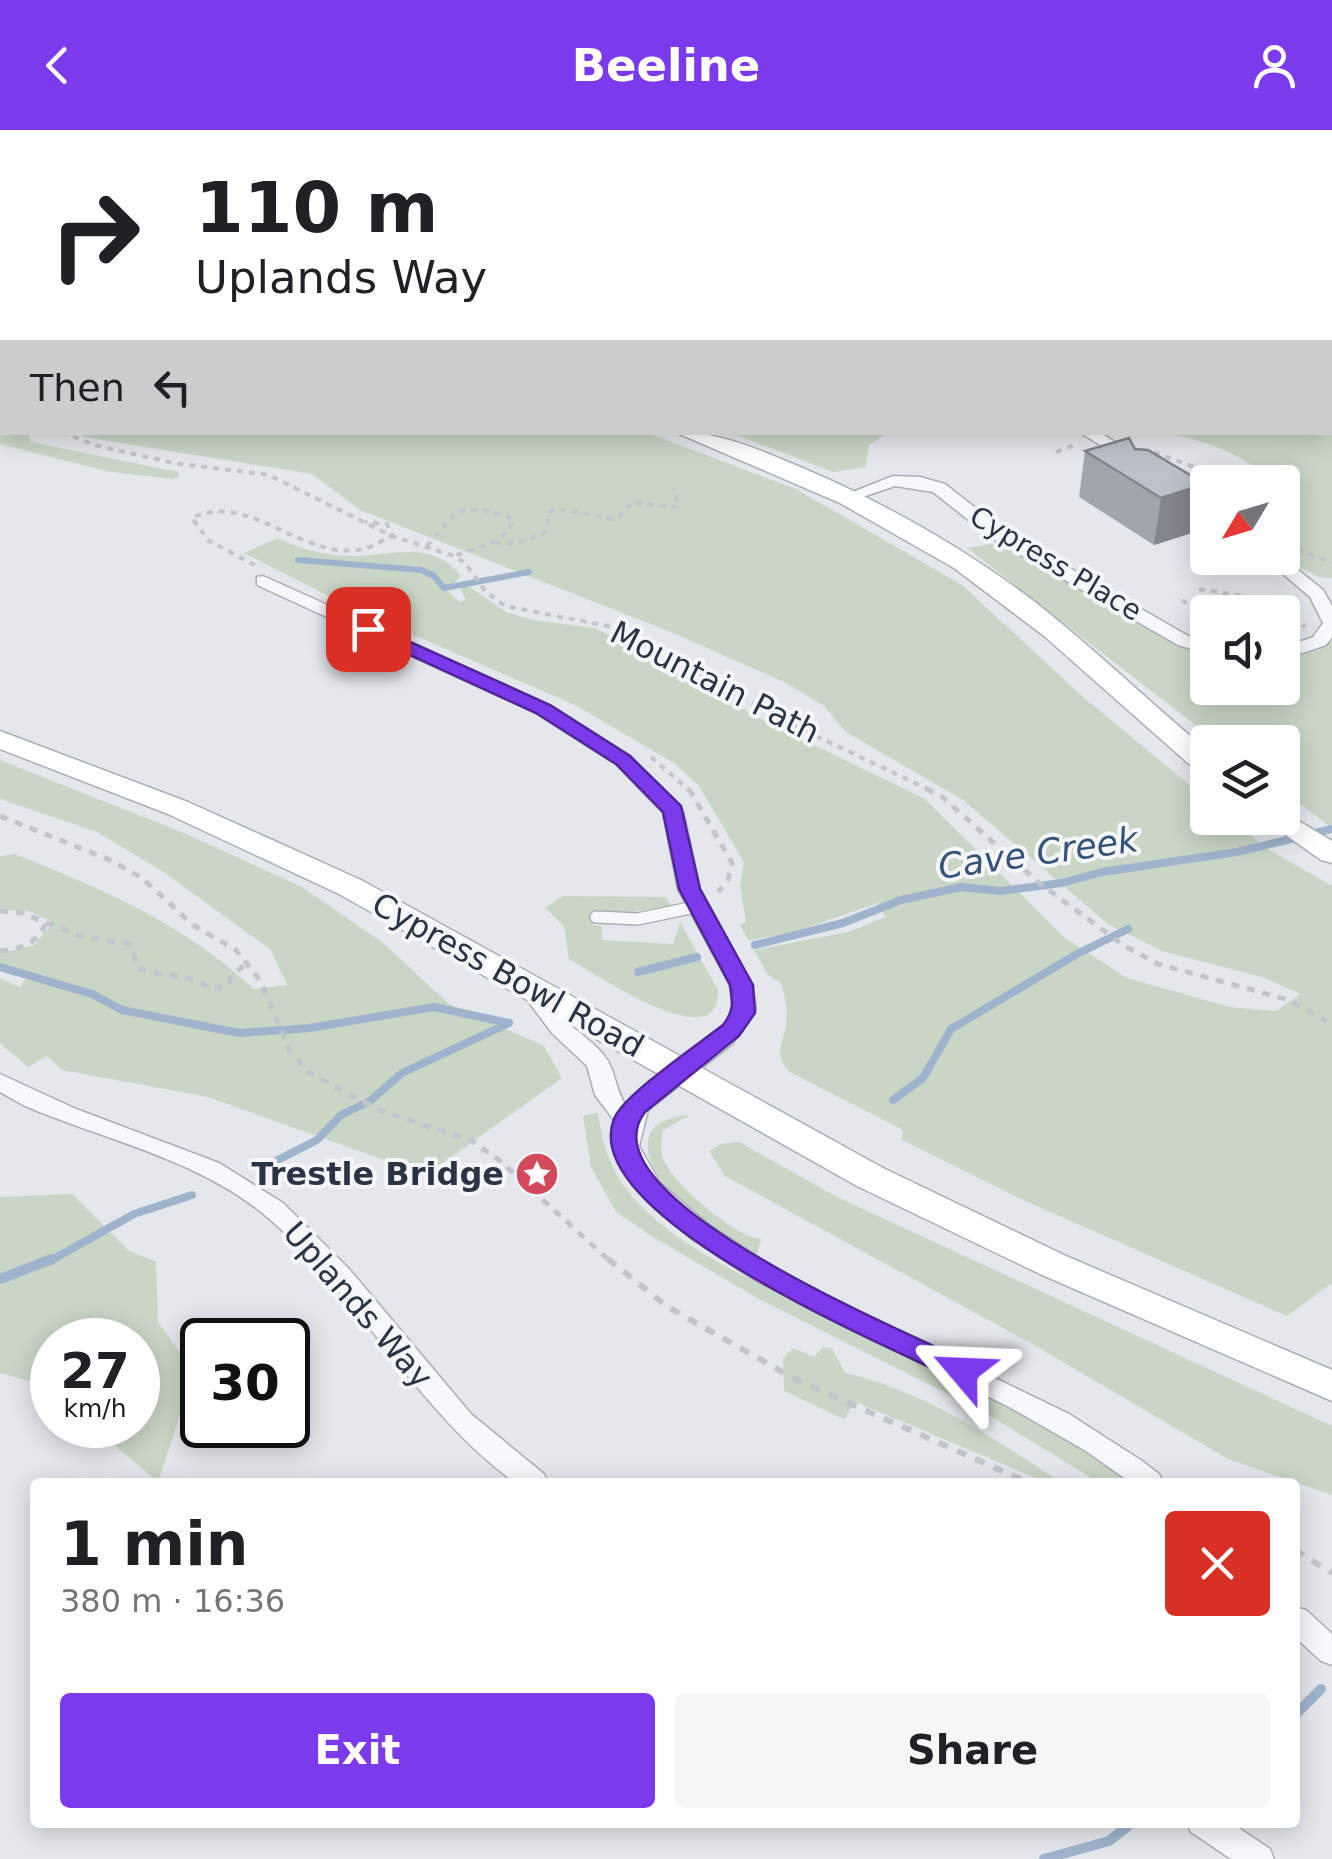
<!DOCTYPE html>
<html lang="en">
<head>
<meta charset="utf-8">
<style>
  body { margin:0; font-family:"DejaVu Sans",sans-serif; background:#f6f6f6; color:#202124; height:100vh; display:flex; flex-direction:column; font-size:38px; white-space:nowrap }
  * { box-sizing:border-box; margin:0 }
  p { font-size:32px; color:#757577 }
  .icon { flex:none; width:55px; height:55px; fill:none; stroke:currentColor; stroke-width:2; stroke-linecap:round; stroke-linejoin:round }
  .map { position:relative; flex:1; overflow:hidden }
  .sheet { position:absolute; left:30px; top:1348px; width:1270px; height:350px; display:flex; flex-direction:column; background:#fff; border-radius:10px; box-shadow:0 5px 25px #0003 }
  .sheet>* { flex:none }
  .banner { position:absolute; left:0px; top:0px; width:1332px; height:305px; box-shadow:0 5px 25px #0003; background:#fff; color:#202124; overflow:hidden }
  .needle { width:65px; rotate:232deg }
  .controls { position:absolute; left:1190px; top:335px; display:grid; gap:20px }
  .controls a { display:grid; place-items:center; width:110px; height:110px; border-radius:10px; background:#fff; box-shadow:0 5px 25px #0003; font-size:50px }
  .speed { position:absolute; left:30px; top:1188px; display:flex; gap:20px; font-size:50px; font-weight:700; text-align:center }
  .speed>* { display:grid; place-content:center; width:130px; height:130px; border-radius:50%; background:#fff; box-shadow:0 5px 25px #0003; line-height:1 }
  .speed small { font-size:25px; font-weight:400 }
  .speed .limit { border:5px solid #111; border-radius:15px; background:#fff; color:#111 }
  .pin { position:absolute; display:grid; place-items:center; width:85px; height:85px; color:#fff; margin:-42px; border-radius:20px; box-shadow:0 5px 15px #0006 }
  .me { position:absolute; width:110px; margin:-55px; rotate:296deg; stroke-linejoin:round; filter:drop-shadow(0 0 8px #0008) }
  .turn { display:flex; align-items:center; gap:35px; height:210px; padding:0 30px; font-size:45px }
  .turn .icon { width:130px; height:130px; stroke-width:2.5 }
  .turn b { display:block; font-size:70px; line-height:85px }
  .then { display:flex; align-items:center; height:95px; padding:0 30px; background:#0003; gap:20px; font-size:38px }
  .round { display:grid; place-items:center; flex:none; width:105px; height:105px; border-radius:10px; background:#f6f6f6 }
  .summary { display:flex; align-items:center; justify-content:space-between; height:170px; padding:0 30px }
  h1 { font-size:60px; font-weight:700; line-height:75px }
  .cta { display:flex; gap:20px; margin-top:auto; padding:20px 30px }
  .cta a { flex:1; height:115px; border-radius:10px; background:#7c3aed; color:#fff; font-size:40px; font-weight:700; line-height:115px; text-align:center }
  .cta a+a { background:#f6f6f6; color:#202124 }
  header { display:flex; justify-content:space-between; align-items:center; height:130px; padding:0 30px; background:#7c3aed; color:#fff; font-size:45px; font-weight:700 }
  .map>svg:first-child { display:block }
  .green { fill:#c9d6c5 }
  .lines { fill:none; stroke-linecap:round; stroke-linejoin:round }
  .stream-far2 { stroke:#9fb4cc; stroke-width:6 }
  .stream-far1 { stroke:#9fb4cc; stroke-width:8 }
  .stream { stroke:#9fb4cc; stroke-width:10 }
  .lane-far1-casing { stroke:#a9aeb7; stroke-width:11 }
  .lane-casing { stroke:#a9aeb7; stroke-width:14 }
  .street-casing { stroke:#a9aeb7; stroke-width:3 }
  .secondary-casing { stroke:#a9aeb7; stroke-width:3 }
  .highway-casing { stroke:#8b94a3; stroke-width:3 }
  .path-far2 { stroke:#c2c5cb; stroke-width:4; stroke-dasharray:6 6; stroke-linecap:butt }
  .path-far1 { stroke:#c2c5cb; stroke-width:5; stroke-dasharray:8 8; stroke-linecap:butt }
  .path { stroke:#c2c5cb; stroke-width:6; stroke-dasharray:10 10; stroke-linecap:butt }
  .lane-far1 { stroke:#f7f8fa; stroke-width:9 }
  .lane { stroke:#f7f8fa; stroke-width:11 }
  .street { fill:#f7f8fa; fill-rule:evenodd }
  .secondary { fill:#fff; fill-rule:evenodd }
  .highway { fill:#fff; fill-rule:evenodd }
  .wall { fill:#a1a5ae }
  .shaded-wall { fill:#83868d }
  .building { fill:#bbc0ca; stroke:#83868d; stroke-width:2.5 }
  .route { fill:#7c3aed; stroke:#51269a; stroke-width:2.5 }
  .labels { text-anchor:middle; stroke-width:8; stroke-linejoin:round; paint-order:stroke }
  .far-street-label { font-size:28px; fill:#2b3445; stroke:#f4f6f9 }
  .street-label { font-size:32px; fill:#2b3445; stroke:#f4f6f9 }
  .poi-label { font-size:32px; font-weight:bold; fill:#2b3445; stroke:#f4f6f9; text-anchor:end }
  .water-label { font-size:35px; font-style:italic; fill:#34527a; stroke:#f4f6f9 }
</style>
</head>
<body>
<header><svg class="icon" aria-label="back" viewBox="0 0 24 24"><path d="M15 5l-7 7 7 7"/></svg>Beeline<svg class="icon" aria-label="person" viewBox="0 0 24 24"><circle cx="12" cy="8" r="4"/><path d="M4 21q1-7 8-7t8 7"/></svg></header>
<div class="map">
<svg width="1332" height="1729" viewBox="0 0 1332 1729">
  <rect width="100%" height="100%" fill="#e4e7ec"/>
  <path class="green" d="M1330 277H1332V448L1319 447 1282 428V352H1272C1245 324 1202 309 1163 303L1330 302Z
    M0 288 2 302 28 303 31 312 178 342 180 346 173 349 111 342 0 314Z
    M80 303H648L796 359 962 455 1083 567 1207 669 1208 688H1230L1268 719 1332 756V1153L1287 1186 1023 1070 902 1010 903 1000 790 942C773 924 782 917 786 895 788 881 786 866 781 853L768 845 754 820 848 802 886 787 878 773 791 803 748 810 740 795 746 792 740 756 744 732 699 656 674 633 575 575 356 480 244 423 278 408C301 420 331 427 356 426 396 425 432 410 461 446L447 460 459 472 466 470 460 458 465 454 506 482 533 490 594 498 623 511 763 590 925 669 1065 808 1127 848 1230 877 1276 881 1300 864 1265 848 1162 821 1108 794 963 670 846 602 824 576 786 553 671 502 360 380 312 344 84 307Z
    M731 303H888L869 315 866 337 833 342Z
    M992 414 1020 424 1207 523 1208 558H1282L1283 531 1332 512V698L1283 661 1282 612H1217L967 418Z
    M0 630 184 703 302 757 383 813 449 874 544 916 562 948 440 1035 395 1034 208 967 62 940 47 926 28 937 0 913V848L20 857 29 843 0 835V823L33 816 49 797 54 798V793L29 781 0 780V726L15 724C105 760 182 793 254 859L287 855 270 819 162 741 97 702 0 669Z
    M562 766 666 767 671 776 631 782 595 780 592 795 602 796V810L673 814 680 792 718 860C721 931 593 842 569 829L564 796 545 778Z
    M598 983C603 1021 614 1049 642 1077 683 1118 740 1144 791 1170 904 1228 1026 1275 1128 1352H1098L984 1282 759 1169 653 1107 616 1082 591 1037 583 986Z
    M690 985 663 1000C661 1010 660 1021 664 1031 675 1055 735 1107 761 1109L757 1125C724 1106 642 1056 648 1011 651 991 673 986 690 985Z
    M739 1012 837 1067 1332 1296V1365L1228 1329 1034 1215 725 1046 709 1021 721 1014Z
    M72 1064 128 1120 156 1132 158 1192 194 1242 158 1352 91 1295H138V1210H52V1263L43 1255 0 1243V1067Z
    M823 1217 832 1218 845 1243C926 1262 992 1307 1060 1352H1045L856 1272 844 1289 784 1261 783 1228 793 1218 814 1227Z"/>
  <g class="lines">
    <path class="stream-far2" d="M298 430 421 440 434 446 444 458 529 442"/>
    <path class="stream-far1" d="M755 815 843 793 901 770 961 757 1000 761 1062 753 1102 742 1237 722 1332 699
      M0 837 92 864 122 880 239 903 310 898 434 877 509 893
      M638 842 697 827
      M893 970 923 948 951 899 1077 824 1128 799
      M260 1039 317 1010 341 985 370 971 402 943 509 893
      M48 1132 134 1084 192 1065"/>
    <path class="stream" d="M0 1149 52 1129
      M1295 1585 1321 1559
      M1044 1729 1109 1711 1128 1696"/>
    <g class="lane-far1-casing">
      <path id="lane-far1" d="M1200 428 1219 434 1252 428"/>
    </g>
    <g class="lane-casing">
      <path id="lane" d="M596 787 638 789 699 776"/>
    </g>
    <g class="street-casing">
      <path id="street" d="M115 0H137L138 2H117Z
        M933 0H952L953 2H935Z
        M1228 0H1247L1248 2H1230Z
        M1079 302H1099L1144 330 1130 333Z
        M893 346 920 347 945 354 1002 399 1190 507 1208 513V524L1178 515 990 407 933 362 895 356 848 372 840 367Z
        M1282 427 1323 460 1332 476V507L1326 515 1282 530V518L1313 507 1323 493 1310 467 1264 428Z
        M263 446 550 575 630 626 683 681 700 759 752 855 756 879 732 914 648 980 639 1016 660 1053 709 1095 773 1137 845 1175 1069 1284 1142 1331 1159 1344 1163 1352H1130L1086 1321 1011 1278 755 1150 691 1108 642 1065 615 1016 620 998 595 965 587 936 552 903 519 859 530 852C547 856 555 880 567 892 581 905 597 914 608 931 616 945 616 961 626 975L727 892 733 879 730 855 678 759 663 683 616 634 536 583 257 455V447Z
        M0 944 76 979 219 1033 283 1073 350 1140 471 1284 544 1344 548 1352H514C415 1279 360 1165 266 1086 198 1029 105 1010 25 976L0 962Z
        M1295 1477 1306 1480 1332 1504V1535L1321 1531 1295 1507Z
        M1186 1692H1230L1270 1719 1274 1729H1231L1191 1702Z"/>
    </g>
    <g class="secondary-casing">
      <path id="secondary" d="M0 33 2 34V48L0 47Z
        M1330 102 1332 103V115L1330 114Z
        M675 302C722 302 762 321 805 339 886 374 964 418 1035 472 1095 519 1149 572 1208 621V644L1198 642 1044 506 954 438 840 373Z
        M0 601 188 672 361 750 883 1038 1066 1126 1332 1240V1271L1040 1144 857 1056 339 764 168 684 0 619Z
        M1282 681 1332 711V733L1321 730 1262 688H1282Z"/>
    </g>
    <g class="highway-casing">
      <path id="highway" d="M570 0H600L602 2H572Z
        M661 0H691L693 2H663Z
        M1330 211H1332V228H1330Z
        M1330 264 1332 265V283L1330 282Z"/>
    </g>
    <path class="path-far2" d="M62 302 94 315 174 333 269 345 392 406 454 426 465 433 486 462 505 476 623 499 774 586 932 661
      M1056 322 1075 315
      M1154 322 1194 337 1211 352
      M495 412C515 416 529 411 546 401L550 382 556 378 612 389 619 387 632 372 675 377 679 375 673 359
      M427 416 458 381 481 379 513 388C506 415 477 417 454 426
      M1297 420 1332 432
      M255 435 209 411 192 388C250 360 302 432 363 419 373 417 383 410 392 406L387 394 365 392
      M1199 459 1243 466 1276 482
      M1182 470 1208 489
      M1282 484 1299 490 1305 497
      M651 627 690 661"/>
    <path class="path-far1" d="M689 659 732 733 728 750 718 762
      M926 659 941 666 1038 752 1123 815 1158 834 1289 870 1332 894
      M0 686 110 730 142 748 193 795 236 820 261 852 290 921 308 942 379 980 470 1010 498 1029 611 1132
      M0 781 22 783 83 807 124 813 130 815 138 838C163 848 189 843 212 859L229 855 231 846 247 833
      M0 821C21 819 39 813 46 792"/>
    <path class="path" d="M608 1129 668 1177 795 1249 1027 1352
      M1295 1420 1332 1443"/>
    <use href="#lane-far1" class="lane-far1"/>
    <use href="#lane" class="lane"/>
    <use href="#street" class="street"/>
    <use href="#secondary" class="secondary"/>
    <use href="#highway" class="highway"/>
  </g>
  <path class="wall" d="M803 0H871V2H811Z
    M991 0H1220L1211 2H1147L1144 1 1140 2H998Z
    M1330 136H1332V169L1330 168Z
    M1135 319 1205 354 1198 401 1154 415 1079 367 1085 321Z"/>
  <path class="shaded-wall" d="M1122 0H1144L1140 2H1116Z
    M1176 0H1220L1211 2H1170Z
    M1205 354 1198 401 1154 415 1161 368Z"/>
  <path class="building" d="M850 0H868V2H859Z
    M1045 0H1122L1116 2H1054Z
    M1330 136H1332V153L1330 152Z
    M1129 308 1135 319 1148 320 1205 354 1161 368 1085 321Z"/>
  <path class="route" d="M368 493 550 575 630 626 681 676 700 759 753 855 755 883 739 906 645 982C578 1068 916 1206 972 1234L976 1241 972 1248H953C887 1216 576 1085 614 989 623 965 699 914 723 895 734 881 733 873 730 855L679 759 663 682 616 634 536 583 362 503V495Z"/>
  <defs>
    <g id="sight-disc" transform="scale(2.25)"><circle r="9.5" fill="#d1495b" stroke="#f4f6f9"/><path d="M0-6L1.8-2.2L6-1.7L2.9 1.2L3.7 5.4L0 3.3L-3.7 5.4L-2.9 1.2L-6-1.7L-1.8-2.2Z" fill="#fff"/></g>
  </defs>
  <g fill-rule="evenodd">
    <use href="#sight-disc" x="537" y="1044"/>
  </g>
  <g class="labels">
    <g class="far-street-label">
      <text transform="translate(1056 433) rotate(31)" y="10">Cypress Place</text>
    </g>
    <g class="street-label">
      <text transform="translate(715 552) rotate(27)" y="11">Mountain Path</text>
      <text transform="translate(508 845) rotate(29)" y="11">Cypress Bowl Road</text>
      <text transform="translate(358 1175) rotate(49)" y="11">Uplands Way</text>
    </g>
    <g class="poi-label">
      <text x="504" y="1055">Trestle Bridge</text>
    </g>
    <g class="water-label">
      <text transform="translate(1038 723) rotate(-8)" y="12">Cave Creek</text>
    </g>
  </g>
</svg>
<div class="controls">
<a><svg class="needle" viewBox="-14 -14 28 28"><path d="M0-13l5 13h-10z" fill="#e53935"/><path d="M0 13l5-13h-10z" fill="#757577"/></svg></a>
<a><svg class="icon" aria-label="sound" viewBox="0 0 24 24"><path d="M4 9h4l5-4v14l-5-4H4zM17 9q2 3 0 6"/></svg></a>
<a><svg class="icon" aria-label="layers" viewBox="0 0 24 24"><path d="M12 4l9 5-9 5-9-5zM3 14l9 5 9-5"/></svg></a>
</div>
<div class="speed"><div>27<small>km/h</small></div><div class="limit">30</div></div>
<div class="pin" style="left:368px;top:499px;background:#d93025"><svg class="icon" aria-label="arrive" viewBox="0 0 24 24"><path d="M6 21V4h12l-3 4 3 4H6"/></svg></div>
<svg class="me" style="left:963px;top:1241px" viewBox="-20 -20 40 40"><path d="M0-17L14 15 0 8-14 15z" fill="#7c3aed" stroke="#fff" stroke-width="4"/></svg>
<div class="banner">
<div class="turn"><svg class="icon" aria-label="right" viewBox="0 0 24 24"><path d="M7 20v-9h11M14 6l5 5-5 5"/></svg><div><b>110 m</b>Uplands Way</div></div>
<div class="then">Then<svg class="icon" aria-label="left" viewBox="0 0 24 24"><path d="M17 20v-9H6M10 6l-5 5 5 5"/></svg></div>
</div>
<section class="sheet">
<div class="summary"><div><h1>1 min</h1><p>380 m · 16:36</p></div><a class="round" style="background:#d93025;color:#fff"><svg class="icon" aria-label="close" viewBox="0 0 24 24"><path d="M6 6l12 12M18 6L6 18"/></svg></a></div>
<div class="cta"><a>Exit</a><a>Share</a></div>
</section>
</div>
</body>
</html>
